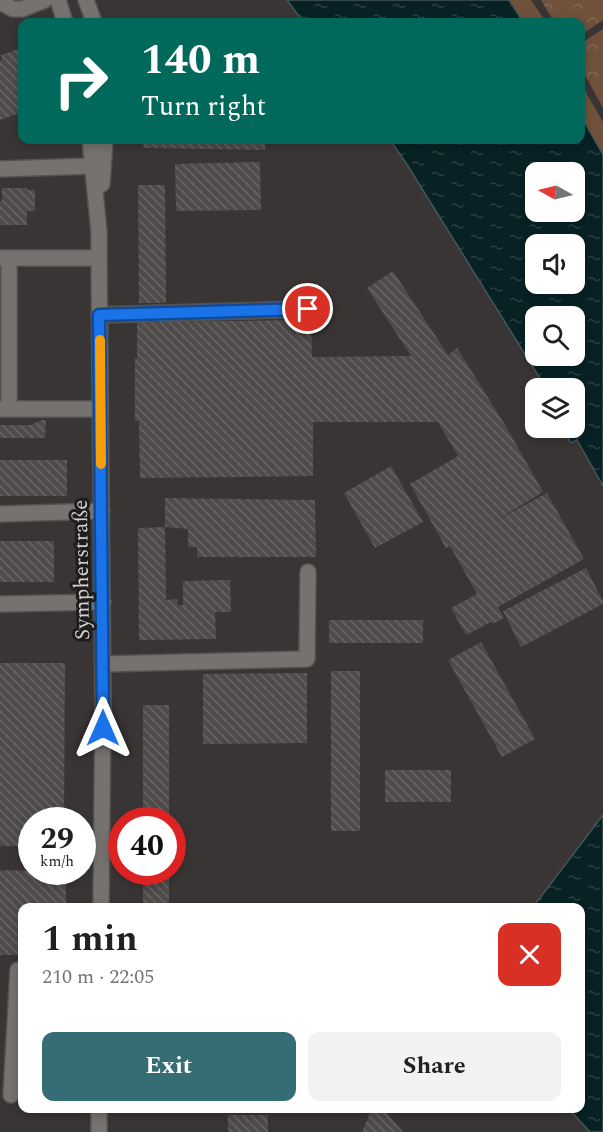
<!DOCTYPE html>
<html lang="en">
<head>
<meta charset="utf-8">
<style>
  body { margin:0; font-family:Spectral,serif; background:#f2f2f2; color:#202124; height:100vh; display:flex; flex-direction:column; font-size:22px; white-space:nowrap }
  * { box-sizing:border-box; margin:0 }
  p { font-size:20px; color:#757577 }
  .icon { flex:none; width:33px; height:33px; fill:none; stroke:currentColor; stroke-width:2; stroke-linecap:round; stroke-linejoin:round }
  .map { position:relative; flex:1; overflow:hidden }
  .drawer { position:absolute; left:18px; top:903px; width:567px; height:210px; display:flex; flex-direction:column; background:#fff; border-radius:12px; box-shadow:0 3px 9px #0003 }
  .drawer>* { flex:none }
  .banner { position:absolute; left:18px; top:18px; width:567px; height:126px; border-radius:12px; box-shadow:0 3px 9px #0003; background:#00695c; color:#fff; overflow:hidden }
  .needle { width:39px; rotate:278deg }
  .fabs { position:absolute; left:525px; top:162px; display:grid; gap:12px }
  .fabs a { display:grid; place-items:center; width:60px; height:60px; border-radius:12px; background:#fff; box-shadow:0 3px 9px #0003; font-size:30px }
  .speed { position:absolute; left:18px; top:807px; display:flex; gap:12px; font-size:30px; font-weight:700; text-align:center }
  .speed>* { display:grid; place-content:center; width:78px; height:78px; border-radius:50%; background:#fff; box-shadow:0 3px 9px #0003; line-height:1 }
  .speed small { font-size:15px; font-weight:400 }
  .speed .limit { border:9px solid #d22; background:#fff; color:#111 }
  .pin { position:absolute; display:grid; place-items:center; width:51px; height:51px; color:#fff; margin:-26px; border:3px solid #fff; border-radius:50%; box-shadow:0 2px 6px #0007 }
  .me { position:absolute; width:66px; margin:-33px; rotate:0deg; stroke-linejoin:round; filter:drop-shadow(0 0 4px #0008) }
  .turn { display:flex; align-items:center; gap:21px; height:126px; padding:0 24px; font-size:27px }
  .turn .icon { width:78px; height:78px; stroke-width:2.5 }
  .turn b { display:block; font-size:42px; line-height:51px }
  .round { display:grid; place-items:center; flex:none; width:63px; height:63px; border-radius:12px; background:#f2f2f2 }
  .head { display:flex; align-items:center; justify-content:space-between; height:102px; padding:0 24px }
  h1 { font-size:36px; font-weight:700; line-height:45px }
  .primary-button { display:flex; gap:12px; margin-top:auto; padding:12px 24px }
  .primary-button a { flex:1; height:69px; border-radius:12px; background:#366d75; color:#fff; font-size:24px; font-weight:700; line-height:69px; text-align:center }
  .primary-button a+a { background:#f2f2f2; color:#202124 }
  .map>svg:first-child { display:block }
  .green { fill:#6f513c }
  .forest { fill:url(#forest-crowns) }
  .water { fill:url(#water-ripples); stroke:#445658; stroke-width:1.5; fill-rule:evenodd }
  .building { fill:url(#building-back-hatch) }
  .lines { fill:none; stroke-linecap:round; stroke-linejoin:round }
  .minor-casing { stroke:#555351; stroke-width:18 }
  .minor { stroke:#757270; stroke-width:15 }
  .route-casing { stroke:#114b97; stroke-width:15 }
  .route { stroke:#1a73e8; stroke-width:10 }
  .slow { stroke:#f59e0b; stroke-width:10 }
  .labels { text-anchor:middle; stroke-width:6; stroke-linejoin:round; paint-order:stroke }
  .street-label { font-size:21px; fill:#d3d1d0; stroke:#1e1d1c }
</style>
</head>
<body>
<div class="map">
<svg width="603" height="1132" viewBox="0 0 603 1132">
  <defs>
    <pattern id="forest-crowns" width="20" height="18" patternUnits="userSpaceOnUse" patternTransform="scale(1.5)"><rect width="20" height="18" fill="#6f513c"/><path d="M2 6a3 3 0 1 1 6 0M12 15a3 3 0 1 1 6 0" fill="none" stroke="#836957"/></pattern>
    <pattern id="water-ripples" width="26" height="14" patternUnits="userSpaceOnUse" patternTransform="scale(1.5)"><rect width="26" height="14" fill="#072124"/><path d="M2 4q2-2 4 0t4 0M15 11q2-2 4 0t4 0" fill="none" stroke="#2a4043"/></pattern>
    <pattern id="building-back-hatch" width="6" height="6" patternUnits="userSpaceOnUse" patternTransform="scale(1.5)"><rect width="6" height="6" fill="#4e4b4a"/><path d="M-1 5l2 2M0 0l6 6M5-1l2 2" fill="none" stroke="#676463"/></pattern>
  </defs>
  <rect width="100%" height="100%" fill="#383534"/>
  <path class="green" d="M509 0H531L546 22H523Z
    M580 82 603 122V155L581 116Z"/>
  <path class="forest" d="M541 0H603V20L581 35 580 22H554Z
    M603 29V108L581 68 580 44Z"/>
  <path class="water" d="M287 0H509L523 22H303Z
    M581 116 603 155V486L577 440 571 443 562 428H574V388H546L406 163 390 140H580ZM536 172H574V212H536ZM536 244H574V284H536ZM536 316H574V356H536Z
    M603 815V1132H590L569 1109 580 1108V908L533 907Z"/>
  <path class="building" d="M22 48V112L0 120V61L2 60 1 55Z
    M144 140H265V150L143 148Z
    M260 162 261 210 176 211 175 164Z
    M138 185H165L166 303H139Z
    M2 188H27V190H35V211H27V225H0V201H2Z
    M393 271 448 355 457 348 507 428 543 492 497 520 547 493 584 559 498 607 504 618 493 624 491 622 466 635 451 608 477 594 450 546 446 548 410 484 458 456 438 422H313V476L140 478 139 421H135V358H137V322L311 320 312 357 411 356 367 288Z
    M42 420H46L45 438H0V425H31Z
    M0 460H67V496H0Z
    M391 466 423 522 375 548 344 493Z
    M165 498 315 500 316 557H197V547H188V529L165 527Z
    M165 527 166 600 177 599 178 605H183V581L230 580 231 612H215L216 639 139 640 138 528Z
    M0 541H54V582H0Z
    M586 568 603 601V604L521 647 503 611Z
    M329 620H423V643H329Z
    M481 642 535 739 502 757 448 660Z
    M0 663H65L64 820H32V846H0Z
    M331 671H360V831H331Z
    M307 673V743L203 744V674Z
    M143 705H169V820H143Z
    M385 770H451V802H385Z
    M0 870 66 872V908H22V955H0Z
    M143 872H169V908H143Z
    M372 1108H382L403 1132H362Z
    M228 1115H268V1132H228Z"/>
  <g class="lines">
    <g class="minor-casing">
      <path id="minor" d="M58 0 65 22
        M86 0 94 22
        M0 2 13 9H22L45 0
        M90 140 99 232V258L103 705 101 908
        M0 169 92 166
        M102 184 105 140
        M0 258H99
        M9 258V409
        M99 315 307 309
        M1 409H100
        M0 514 102 511
        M0 604 103 602
        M103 664 307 659 308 572
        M11 1095 18 970H22
        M99 1132V1108"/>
    </g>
    <use href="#minor" class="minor"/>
  </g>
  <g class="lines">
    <g class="route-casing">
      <path id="route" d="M103 728 99 315 308 309"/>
    </g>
    <use href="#route" class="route"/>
    <path class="slow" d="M100 340 101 464"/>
  </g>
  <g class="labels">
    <g class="street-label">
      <text transform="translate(81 570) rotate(-91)" y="7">Sympherstraße</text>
    </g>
  </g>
</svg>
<div class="fabs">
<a><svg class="needle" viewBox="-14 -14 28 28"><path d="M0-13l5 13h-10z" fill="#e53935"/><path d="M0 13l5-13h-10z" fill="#757577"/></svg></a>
<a><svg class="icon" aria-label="sound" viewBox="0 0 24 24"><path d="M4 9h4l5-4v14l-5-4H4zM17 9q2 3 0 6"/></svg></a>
<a><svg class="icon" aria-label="search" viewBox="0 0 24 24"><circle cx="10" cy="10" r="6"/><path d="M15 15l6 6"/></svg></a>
<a><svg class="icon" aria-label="layers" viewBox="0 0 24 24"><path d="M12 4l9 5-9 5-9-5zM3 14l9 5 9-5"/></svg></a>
</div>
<div class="speed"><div>29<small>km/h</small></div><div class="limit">40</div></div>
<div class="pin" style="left:308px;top:309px;background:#d93025"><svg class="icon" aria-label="arrive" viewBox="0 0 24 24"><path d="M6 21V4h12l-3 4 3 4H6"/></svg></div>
<svg class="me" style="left:103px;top:728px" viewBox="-20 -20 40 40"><path d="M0-17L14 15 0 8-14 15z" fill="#1a73e8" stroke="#fff" stroke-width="4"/></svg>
<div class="banner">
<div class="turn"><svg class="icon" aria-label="right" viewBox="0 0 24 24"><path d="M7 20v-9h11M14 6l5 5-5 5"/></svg><div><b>140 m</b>Turn right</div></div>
</div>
<section class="drawer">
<div class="head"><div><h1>1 min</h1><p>210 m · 22:05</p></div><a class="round" style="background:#d93025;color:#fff"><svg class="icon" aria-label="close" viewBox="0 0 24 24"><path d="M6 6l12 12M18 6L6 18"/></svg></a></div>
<div class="primary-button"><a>Exit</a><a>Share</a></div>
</section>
</div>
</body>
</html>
